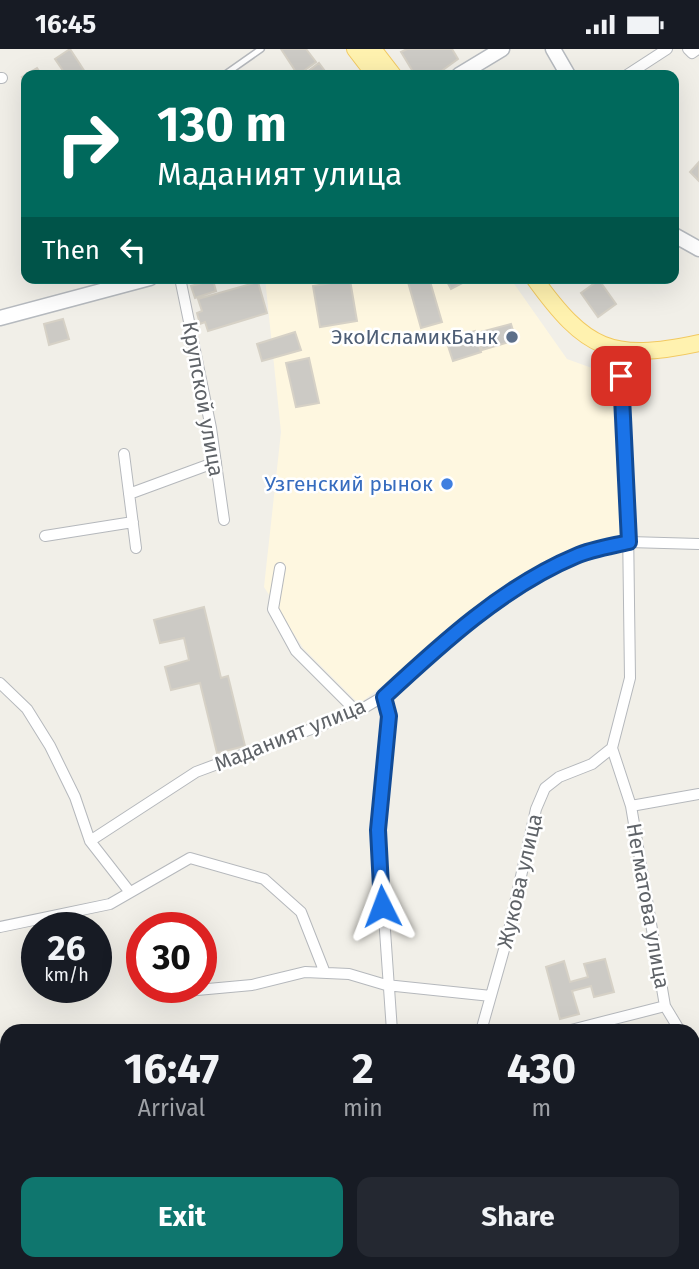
<!DOCTYPE html>
<html lang="en">
<head>
<meta charset="utf-8">
<style>
  body { margin:0; font-family:"Fira Sans",sans-serif; background:#242831; color:#f1f3f6; height:100vh; display:flex; flex-direction:column; font-size:26px; white-space:nowrap }
  * { box-sizing:border-box; margin:0 }
  p { font-size:23px; color:#9ea1a6 }
  .icon { flex:none; width:38px; height:38px; fill:none; stroke:currentColor; stroke-width:2; stroke-linecap:round; stroke-linejoin:round }
  .map { position:relative; flex:1; overflow:hidden }
  .details { position:absolute; left:0px; top:975px; width:700px; height:247px; display:flex; flex-direction:column; background:#171b24; border-radius:21px 21px 0 0; box-shadow:0 7px 28px #0002 }
  .details>* { flex:none }
  .hud { position:absolute; left:21px; top:21px; width:658px; height:214px; border-radius:14px; box-shadow:0 7px 28px #0002; background:#00695c; color:#fff; overflow:hidden }
  .speed { position:absolute; left:21px; top:863px; display:flex; gap:14px; font-size:35px; font-weight:700; text-align:center }
  .speed>* { display:grid; place-content:center; width:91px; height:91px; border-radius:50%; background:#171b24; box-shadow:0 7px 28px #0002; line-height:1 }
  .speed small { font-size:18px; font-weight:400 }
  .speed .limit { border:10px solid #d22; background:#fff; color:#111 }
  .pin { position:absolute; display:grid; place-items:center; width:60px; height:60px; color:#fff; margin:-30px; border-radius:14px; box-shadow:0 4px 10px #0006 }
  .me { position:absolute; width:77px; margin:-38px; rotate:357deg; stroke-linejoin:round; filter:drop-shadow(0 0 5px #0008) }
  .turn { display:flex; align-items:center; gap:24px; height:147px; padding:0 21px; font-size:32px }
  .turn .icon { width:91px; height:91px; stroke-width:2.5 }
  .turn b { display:block; font-size:49px; line-height:60px }
  .then { display:flex; align-items:center; height:66px; padding:0 21px; background:#0003; gap:14px; font-size:26px }
  .eta { display:flex; justify-content:space-evenly; align-items:center; height:119px; text-align:center }
  .eta b { font-size:42px; font-weight:700; line-height:49px }
  .primary-button { display:flex; gap:14px; margin-top:auto; padding:14px 21px }
  .primary-button a { flex:1; height:80px; border-radius:14px; background:#0f766e; color:#fff; font-size:28px; font-weight:700; line-height:80px; text-align:center }
  .primary-button a+a { background:#242831; color:#f1f3f6 }
  .status { display:flex; justify-content:space-between; align-items:center; height:49px; padding:0 35px; background:#171b24; direction:ltr }
  .status svg { height:19px; fill:currentColor }
  .map>svg:first-child { display:block }
  .commercial { fill:#fef7e0 }
  .building { fill:#cccac5; stroke:#d6d1c6; stroke-width:2 }
  .lines { fill:none; stroke-linecap:round; stroke-linejoin:round }
  .lane-casing { stroke:#b5b8bc; stroke-width:8 }
  .street-casing { stroke:#b5b8bc; stroke-width:12 }
  .secondary-casing { stroke:#b6babf; stroke-width:17 }
  .primary-casing { stroke:#f2c960; stroke-width:18 }
  .lane { stroke:#fff; stroke-width:5 }
  .street { stroke:#fff; stroke-width:10 }
  .secondary { stroke:#fff; stroke-width:14 }
  .primary { stroke:#fff2af; stroke-width:16 }
  .route-casing { stroke:#114b97; stroke-width:18 }
  .route { stroke:#1a73e8; stroke-width:12 }
  .service-dot { fill:#5c6f8a; stroke:#fff; stroke-width:2.5 }
  .shop-dot { fill:#3f7fe0; stroke:#fff; stroke-width:2.5 }
  .labels { text-anchor:middle; stroke-width:5; stroke-linejoin:round; paint-order:stroke }
  .service-label { font-size:21px; fill:#4e5e75; stroke:#fff; text-anchor:end }
  .street-label { font-size:21px; fill:#5f6368; stroke:#fff }
  .shop-label { font-size:21px; fill:#366cbe; stroke:#fff; text-anchor:end }
</style>
</head>
<body>
<div class="status"><b>16:45</b><svg viewBox="0 0 49 12"><path d="M0 12V9h3v3zM5 12V6h3v6zM10 12V3h3v9zM15 12V0h3v12zM26 1h20v11H26zM47 4h2v5h-2z"/></svg></div>
<div class="map">
<svg width="699" height="1220" viewBox="0 0 699 1220">
  <rect width="100%" height="100%" fill="#f1efe8"/>
  <path class="commercial" d="M265 229H510L567 310 611 326 621 486 574 498 516 531 359 655 303 599 264 538 281 383Z"/>
  <path class="building" d="M70 0 87 26H66L55 10Z
    M281 0H306L316 13 298 26Z
    M407 0H452L458 10 436 26H415L401 3Z
    M319 14 325 22 320 26H303Z
    M37 19 42 26H26V35L22 28Z
    M699 113V132L690 123Z
    M419 229H429L442 273 421 279 408 233Z
    M445 229H472L451 240Z
    M213 231 216 242 195 249 191 237Z
    M350 231 357 272 320 278 313 237Z
    M599 231 616 255 598 268 581 244Z
    M258 233 267 264 208 282 205 273 200 275 197 264 202 262 198 250Z
    M63 270 69 290 49 296 44 275Z
    M511 275 516 291 482 301 477 284Z
    M475 282 481 303 453 312 446 291Z
    M295 283 301 301 262 312 257 295Z
    M309 309 319 354 296 358 286 314Z
    M204 558 221 629 228 627 245 697 217 704 200 634 171 641 165 618 189 611 184 589 160 594 154 571Z
    M605 910 614 943 594 948 591 937 572 942 579 965 560 970 546 918 564 912 570 933 588 928 584 915Z"/>
  <g class="lines">
    <g class="lane-casing">
      <path id="lane" d="M224 26 261 0"/>
    </g>
    <g class="street-casing">
      <path id="street" d="M688 0 692 4 698 0
        M627 26 667 0
        M0 29H2
        M180 229 211 379 224 471
        M124 405 136 499
        M129 445 216 413
        M45 487 133 473
        M280 519 273 560 296 602 357 663
        M0 634 27 660 50 697 75 748 90 792 129 842
        M384 647 389 667 378 781 392 982
        M631 757 699 745
        M90 792 196 723 357 663 384 647 471 573 526 533 577 506 629 493 699 495
        M0 878 110 855 190 809 264 830 301 863 325 924
        M175 943 252 936 305 923 349 925 386 936 491 947
        M665 957 680 982
        M481 982 507 890 536 760 545 739 559 728 592 715 612 699 630 629 627 400 620 302
        M567 982 665 957 631 757 612 699
        M693 1005 699 1015
        M693 1029 699 1028
        M0 1144 7 1142
        M693 1210 699 1211
        M131 1214 132 1220
        M376 1214 378 1220
        M478 1214 481 1220
        M289 1220 296 1214"/>
    </g>
    <g class="secondary-casing">
      <path id="secondary" d="M553 0 568 26
        M459 26 502 0
        M674 186 699 200
        M0 269 150 229"/>
    </g>
    <g class="primary-casing">
      <path id="primary" d="M355 0 375 26
        M373 0 393 26
        M534 229C586 301 611 313 699 294"/>
    </g>
    <use href="#lane" class="lane"/>
    <use href="#street" class="street"/>
    <use href="#secondary" class="secondary"/>
    <use href="#primary" class="primary"/>
  </g>
  <g class="lines">
    <g class="route-casing">
      <path id="route" d="M382 857 378 781 389 667 384 648C441 595 504 537 576 507 592 500 612 497 629 493L621 327"/>
    </g>
    <use href="#route" class="route"/>
  </g>
  <circle class="service-dot" cx="512" cy="288" r="7"/>
  <circle class="shop-dot" cx="447" cy="435" r="7"/>
  <g class="labels">
    <g class="service-label">
      <text x="498" y="295">ЭкоИсламикБанк</text>
    </g>
    <g class="street-label">
      <text transform="translate(203 350) rotate(80)" y="7">Крупской улица</text>
      <text transform="translate(290 686) rotate(-22)" y="7">Маданият улица</text>
      <text transform="translate(520 832) rotate(-77)" y="7">Жукова улица</text>
      <text transform="translate(648 857) rotate(80)" y="7">Негматова улица</text>
    </g>
    <g class="shop-label">
      <text x="433" y="442">Узгенский рынок</text>
    </g>
  </g>
</svg>
<div class="speed"><div>26<small>km/h</small></div><div class="limit">30</div></div>
<div class="pin" style="left:621px;top:327px;background:#d93025"><svg class="icon" aria-label="arrive" viewBox="0 0 24 24"><path d="M6 21V4h12l-3 4 3 4H6"/></svg></div>
<svg class="me" style="left:382px;top:857px" viewBox="-20 -20 40 40"><path d="M0-17L14 15 0 8-14 15z" fill="#1a73e8" stroke="#fff" stroke-width="4"/></svg>
<div class="hud">
<div class="turn"><svg class="icon" aria-label="right" viewBox="0 0 24 24"><path d="M7 20v-9h11M14 6l5 5-5 5"/></svg><div><b>130 m</b>Маданият улица</div></div>
<div class="then">Then<svg class="icon" aria-label="left" viewBox="0 0 24 24"><path d="M17 20v-9H6M10 6l-5 5 5 5"/></svg></div>
</div>
<section class="details">
<div class="eta">
<div><b>16:47</b><p>Arrival</p></div>
<div><b>2</b><p>min</p></div>
<div><b>430</b><p>m</p></div>
</div>
<div class="primary-button"><a>Exit</a><a>Share</a></div>
</section>
</div>
</body>
</html>
